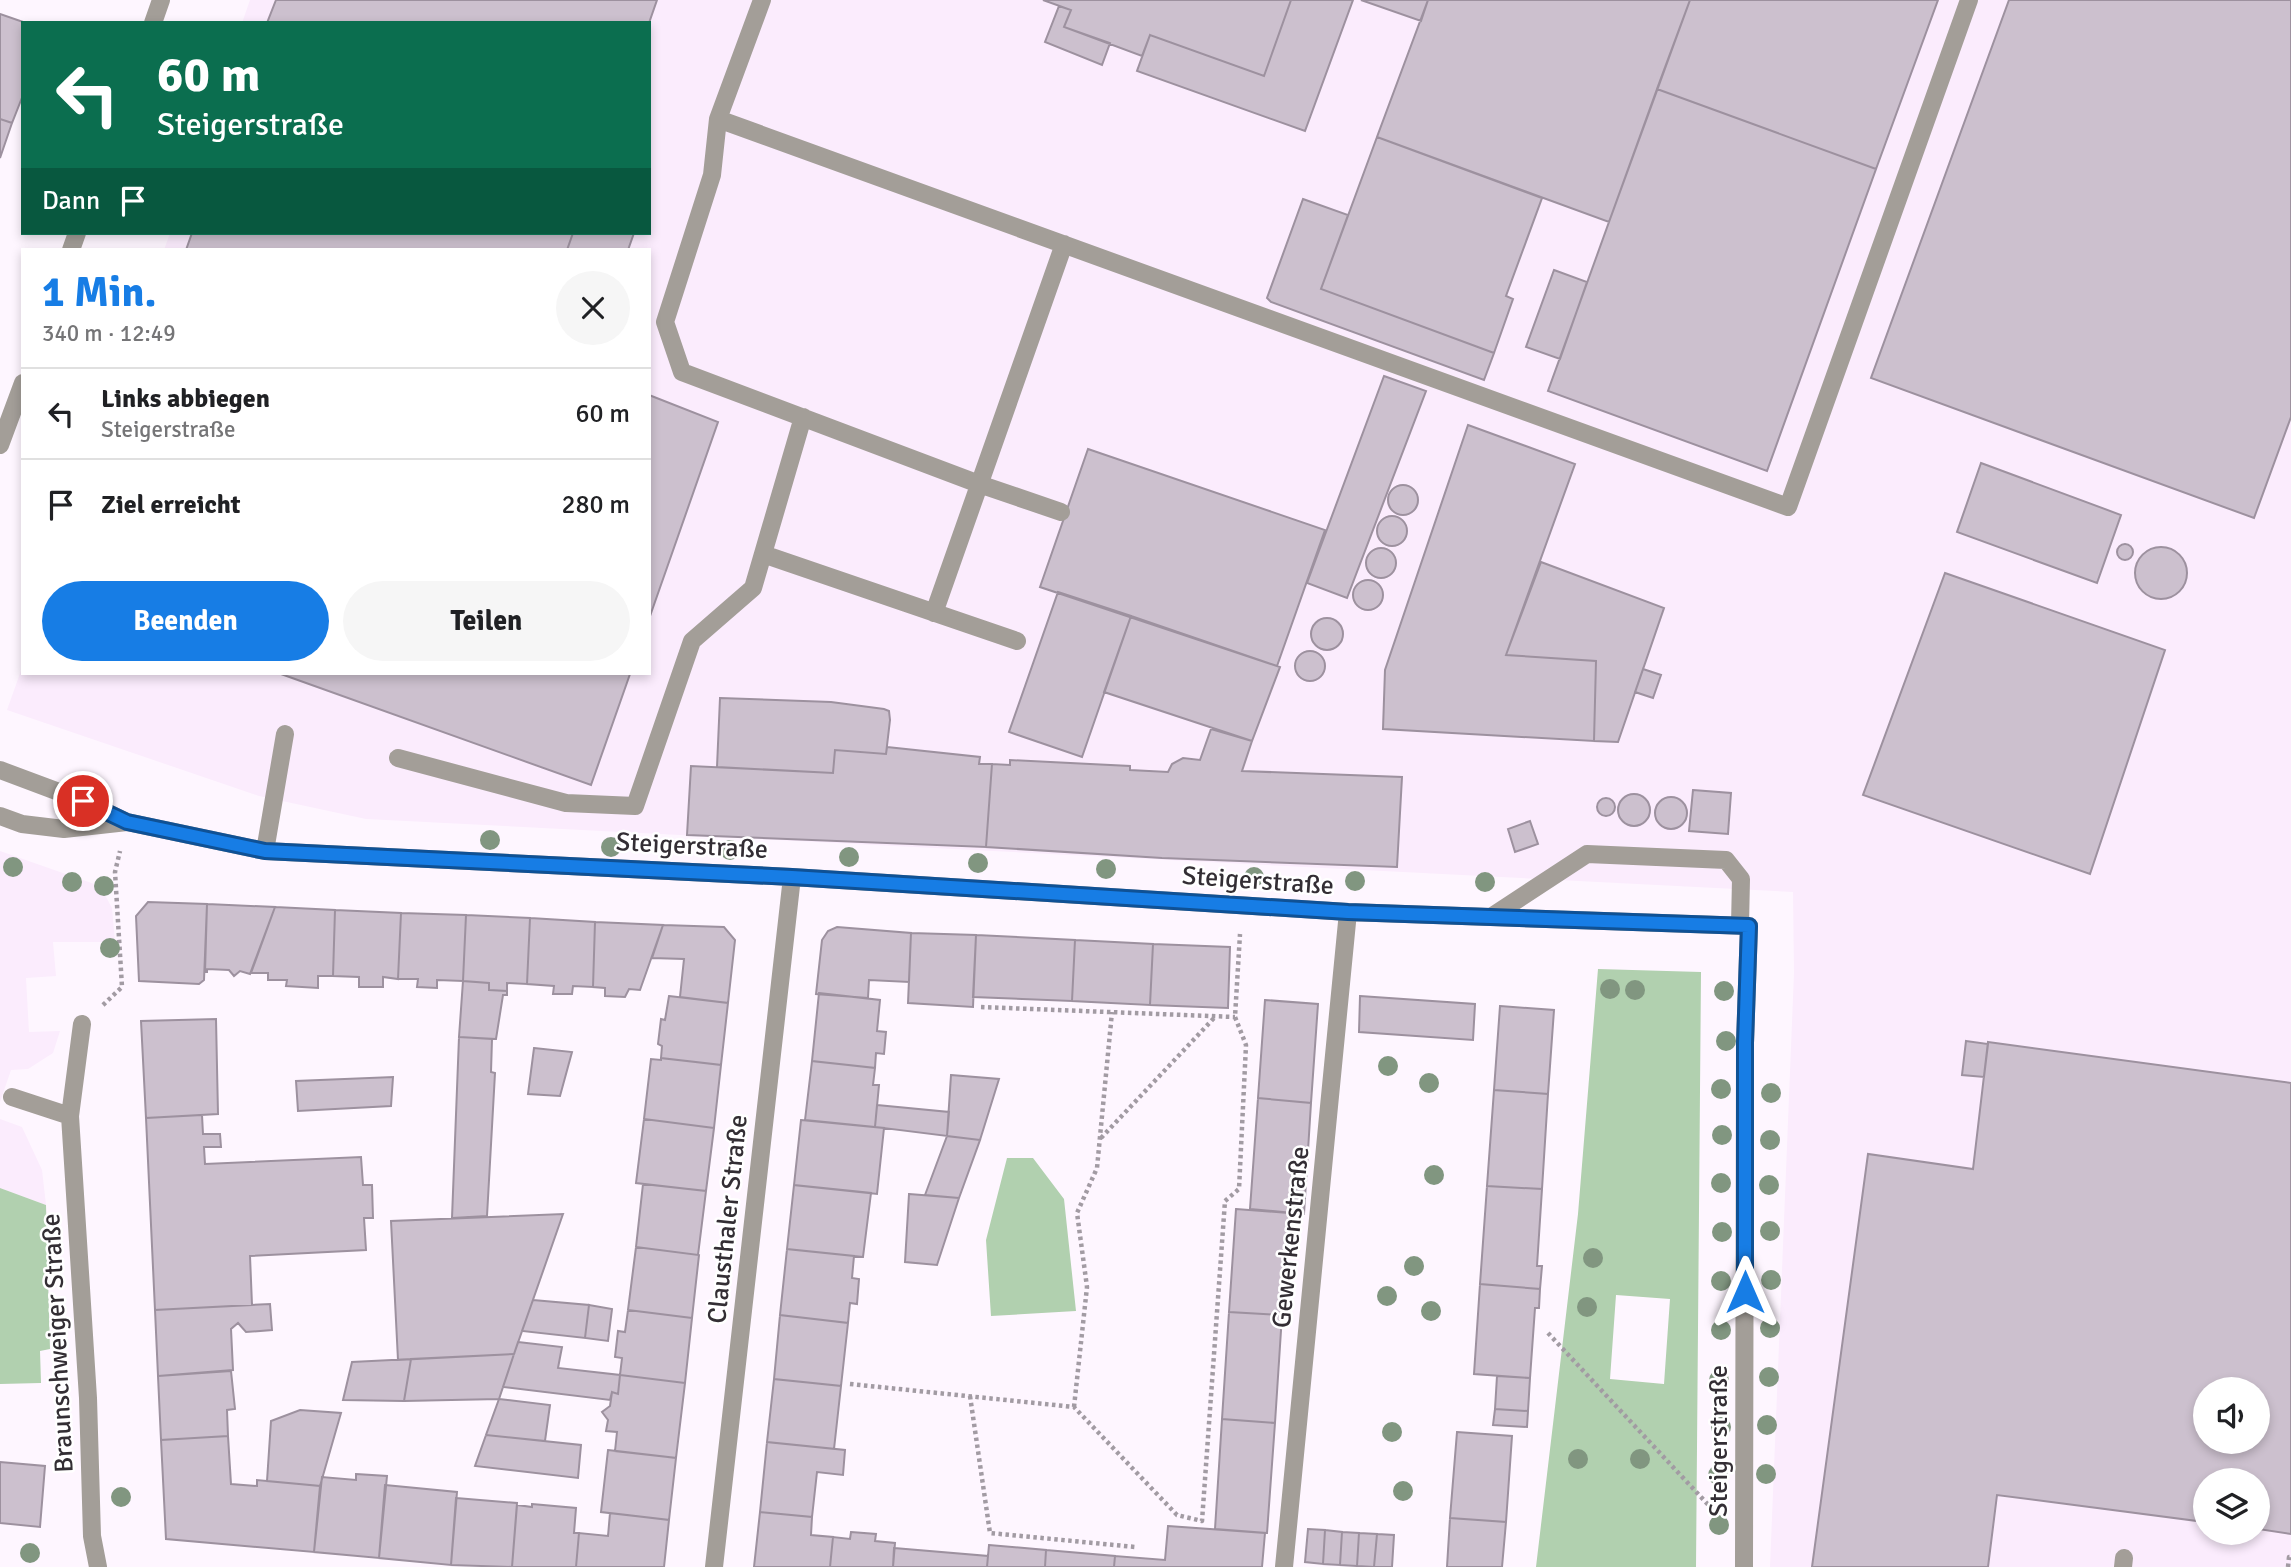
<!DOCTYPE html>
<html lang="de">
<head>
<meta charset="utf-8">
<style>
  body { margin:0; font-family:Signika,sans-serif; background:#f6f6f6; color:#202124; height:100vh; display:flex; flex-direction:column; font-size:26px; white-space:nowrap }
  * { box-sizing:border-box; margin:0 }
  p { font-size:23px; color:#757577 }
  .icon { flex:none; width:38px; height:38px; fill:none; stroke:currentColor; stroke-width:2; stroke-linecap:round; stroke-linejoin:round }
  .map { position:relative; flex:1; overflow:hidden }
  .side { position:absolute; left:21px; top:248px; width:630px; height:427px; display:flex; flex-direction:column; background:#fff; border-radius:0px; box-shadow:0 4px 10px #0003 }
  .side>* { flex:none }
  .banner { position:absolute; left:21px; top:21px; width:630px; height:214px; border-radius:0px; box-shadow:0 4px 10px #0003; background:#0b6e4f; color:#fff; overflow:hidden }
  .controls { position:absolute; left:2193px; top:1377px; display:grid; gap:14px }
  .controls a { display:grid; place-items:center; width:77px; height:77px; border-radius:50%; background:#fff; box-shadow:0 4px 10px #0003; font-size:35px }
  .pin { position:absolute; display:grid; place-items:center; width:60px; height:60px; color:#fff; margin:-30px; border:4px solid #fff; border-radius:50%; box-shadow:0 2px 7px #0007 }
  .me { position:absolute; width:77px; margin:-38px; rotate:0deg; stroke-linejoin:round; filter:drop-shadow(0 0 5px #0008) }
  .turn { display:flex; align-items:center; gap:24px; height:147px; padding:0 21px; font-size:32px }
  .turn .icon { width:91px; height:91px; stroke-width:2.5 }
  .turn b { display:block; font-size:49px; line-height:60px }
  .then { display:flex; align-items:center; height:66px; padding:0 21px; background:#0003; gap:14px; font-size:26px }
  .round { display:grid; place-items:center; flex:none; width:74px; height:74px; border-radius:37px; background:#f6f6f6 }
  .overview { display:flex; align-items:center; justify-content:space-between; height:119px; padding:0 21px }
  h1 { font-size:42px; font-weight:800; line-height:52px; color:#177de5 }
  .action { display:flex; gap:14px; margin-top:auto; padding:14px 21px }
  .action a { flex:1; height:80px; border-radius:42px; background:#177de5; color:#fff; font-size:28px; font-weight:800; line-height:80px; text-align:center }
  .action a+a { background:#f6f6f6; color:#202124 }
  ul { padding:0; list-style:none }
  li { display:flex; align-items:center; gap:21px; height:91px; padding:0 21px; border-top:2px solid #e0e0e0 }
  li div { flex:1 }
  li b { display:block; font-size:26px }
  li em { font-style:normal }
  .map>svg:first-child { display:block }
  .built { fill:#fbecfd; fill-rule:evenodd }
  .green { fill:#b1d0af; fill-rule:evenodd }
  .building { fill:#ccc0ce; stroke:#9d919f; stroke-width:2; fill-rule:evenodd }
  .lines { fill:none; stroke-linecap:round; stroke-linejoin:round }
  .path { stroke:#a29ba3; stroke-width:4.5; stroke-dasharray:3.5 3.5; stroke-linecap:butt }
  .minor { stroke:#a39e98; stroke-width:18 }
  .tree { fill:#819680 }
  .route-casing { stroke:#0f5195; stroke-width:18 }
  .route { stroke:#177de5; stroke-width:12 }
  .labels { text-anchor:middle; stroke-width:5; stroke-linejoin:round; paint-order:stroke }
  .street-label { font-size:26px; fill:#332e34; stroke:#fff }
</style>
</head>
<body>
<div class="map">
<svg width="2291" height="1567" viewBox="0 0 2291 1567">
  <rect width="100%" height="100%" fill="#fef6ff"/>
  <path class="built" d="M250 0H2291V1567H1770L1794 973 1793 892 366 819 259 796 7 710 23 665V674H649V250H164L170 233H649V23H242ZM2205 1390H2258V1442H2205ZM2205 1480H2258V1533H2205Z
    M0 851 100 886 112 908 115 942H53L56 976 26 978 29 1032 60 1031 53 1053 28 1069 11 1070 0 1102Z
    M0 1119 22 1127 42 1170 46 1205 0 1188Z"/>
  <path class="green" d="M1598 969 1701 972 1696 1567H1536L1578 1214ZM1616 1295 1670 1299 1664 1384 1610 1379Z
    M1007 1158H1033L1064 1199 1076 1311 991 1316 986 1240Z
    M0 1188 46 1205 50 1349 40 1351 41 1383 0 1384Z"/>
  <path class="building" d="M276 0H657L649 23H267Z
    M1043 0H1291L1264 76 1150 35 1142 56 1064 27 1071 10Z
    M1291 0H1353L1305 131 1137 71 1150 35 1264 76Z
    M1361 0H1428L1421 21Z
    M1428 0H1690L1609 222 1377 137Z
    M1690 0H1938L1876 169 1657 89Z
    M2009 0H2291V417L2254 518 1871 378Z
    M1059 6 1071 10 1064 27 1110 43 1102 65 1045 42Z
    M0 14 26 23H23V95L12 123 0 119Z
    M1657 89 1876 169 1767 471 1548 391Z
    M0 119 12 123 0 158Z
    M1377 137 1542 198 1506 296 1513 299 1494 353 1321 289Z
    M1303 199 1348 215 1321 289 1494 353 1484 380 1271 302 1267 298Z
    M192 233H573L567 250H186Z
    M573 233H634L628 250H567Z
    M1554 270 1587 282 1560 359 1526 347Z
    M1384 376 1426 391 1347 598 1307 583Z
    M649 395 718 422 649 619Z
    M1468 425 1575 464 1506 655 1596 661 1594 741 1383 729 1385 670Z
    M1088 449 1325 530 1277 666 1040 587Z
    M1981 463 2121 515 2097 583 1957 532Z
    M1388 500a15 15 0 1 1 30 0a15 15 0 1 1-30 0Z
    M1377 531a15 15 0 1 1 30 0a15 15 0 1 1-30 0Z
    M2117 552a8 8 0 1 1 16 0a8 8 0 1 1-16 0Z
    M2135 573a26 26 0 1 1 52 0a26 26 0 1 1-52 0Z
    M1366 563a15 15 0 1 1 30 0a15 15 0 1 1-30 0Z
    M1541 562 1664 608 1618 742 1594 741 1596 661 1506 655Z
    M1945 573 2165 650 2090 874 1863 795Z
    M1353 595a15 15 0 1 1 30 0a15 15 0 1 1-30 0Z
    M1058 592 1131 616 1082 757 1009 732Z
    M1131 616 1280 667 1252 741 1104 692Z
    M1311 634a16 16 0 1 1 32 0a16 16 0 1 1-32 0Z
    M1295 666a15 15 0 1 1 30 0a15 15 0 1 1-30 0Z
    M1643 669 1661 675 1653 698 1635 692Z
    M281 674H630L591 785Z
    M720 698 831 702 884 709 889 711 890 720 886 754 835 750 833 773 717 767Z
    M1211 729 1252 741 1242 771 1402 777 1397 867 1162 858 986 847 992 764 1010 765V760L1130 766V770L1168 772 1172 764 1183 758 1200 760Z
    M887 747 980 757 979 764H992L986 847 687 835 691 766 833 773 835 750 886 754Z
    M1693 790 1731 793 1728 834 1689 831Z
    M1618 810a16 16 0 1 1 32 0a16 16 0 1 1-32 0Z
    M1655 813a16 16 0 1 1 32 0a16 16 0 1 1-32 0Z
    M1597 807a9 9 0 1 1 18 0a9 9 0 1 1-18 0Z
    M1530 821 1538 844 1515 852 1508 829Z
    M148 902 207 904 204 980 199 984 139 981 136 916Z
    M207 904 275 907 250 974 240 971 234 976 229 970 207 969V972H205Z
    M275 907 335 910 333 976H318V988L286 986 287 980H268V973H251Z
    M335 910 401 913 398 979 383 977V987H359V977L333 976Z
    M401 913 466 915 463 981 437 980V988L417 987 418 979H398Z
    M466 915 530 918 527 984 507 983V991L489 990V983L463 981Z
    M530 918 595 922 593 987 573 986 572 994H553L554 986 527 984Z
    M595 922 663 925 640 990 629 989 625 997 605 996V988L593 987Z
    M663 925 724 927 735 940 728 1003 680 997 684 959 652 958Z
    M837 927 911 933 909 982 869 980 868 998 816 994 822 940 828 931Z
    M911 933 976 935 973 1007 908 1003Z
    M976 935 1075 940 1072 1001 973 997Z
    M1075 940 1153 944 1150 1005 1072 1001Z
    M1153 944 1230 947 1228 1008 1150 1005Z
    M463 981 489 983V990L507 991V995H503L496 1039 459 1037Z
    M819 993 880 1000 877 1031 886 1032 884 1054 876 1053 875 1068 812 1061Z
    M669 996 728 1003 721 1065 661 1058 662 1046 658 1044 661 1019 665 1020Z
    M1360 996 1475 1004 1473 1040 1359 1032Z
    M1265 1000 1318 1004 1311 1103 1258 1098Z
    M1500 1006 1554 1010 1548 1094 1494 1090Z
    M216 1019 218 1114 146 1118 141 1021Z
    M459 1037 492 1039 491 1072 495 1073 487 1216 452 1218Z
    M1966 1041 1988 1044 1984 1077 1962 1075Z
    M1988 1042 2291 1083V1534L2258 1529V1480H2205V1522L1997 1495 1988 1567H1812L1868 1154 1973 1169ZM2205 1390H2258V1442H2205Z
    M534 1048 572 1052 560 1096 528 1094Z
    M661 1058 721 1065 714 1128 644 1119 651 1059 661 1060Z
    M812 1061 875 1068 873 1085H879L875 1127 805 1120Z
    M951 1075 999 1079 980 1140 947 1136Z
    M393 1077 391 1106 298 1111 296 1081Z
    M1494 1090 1548 1094 1542 1189 1487 1186Z
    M1258 1098 1311 1103 1304 1214 1250 1209Z
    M877 1105 949 1112 947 1136 875 1127Z
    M202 1115 203 1134H220L221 1147H204L205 1164 361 1157 363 1185H372L373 1218H364L366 1250 250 1256 252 1305 155 1310 146 1118Z
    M644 1119 714 1128 706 1191 636 1183Z
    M801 1120 884 1128 877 1194 794 1185Z
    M947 1136 980 1140 959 1198 925 1195Z
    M643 1184 706 1191 698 1255 636 1247Z
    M794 1185 871 1193 863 1257 787 1249Z
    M1487 1186 1542 1189 1537 1266H1542L1540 1289 1480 1284Z
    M909 1194 959 1198 937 1265 905 1262Z
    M1236 1209 1289 1213 1282 1315 1229 1312Z
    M563 1214 514 1354 398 1360 391 1221Z
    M636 1247 699 1255 692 1318 628 1310Z
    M787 1249 854 1256 852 1278 859 1279 857 1304 850 1303 848 1323 780 1315Z
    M1480 1284 1540 1289 1539 1308H1535L1530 1378 1474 1374Z
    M533 1300 589 1305 585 1338 522 1331Z
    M270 1304 272 1330 246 1332 238 1323 231 1329 233 1370 158 1376 155 1310Z
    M589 1305 612 1309 608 1341 585 1338Z
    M628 1310 692 1318 685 1383 620 1375 622 1358 615 1357 618 1331 625 1332Z
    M1229 1312 1282 1315 1275 1423 1222 1419Z
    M780 1315 848 1323 841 1386 774 1379Z
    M518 1342 562 1347 558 1368 620 1375 618 1394 612 1392 610 1400 503 1387Z
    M514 1354 499 1399 404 1401 411 1359Z
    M411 1359 404 1401 343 1400 352 1362Z
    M231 1371 235 1409 227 1410 228 1436 161 1440 158 1376Z
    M620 1375 685 1383 676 1458 615 1451 617 1432 606 1431 608 1420 602 1412 610 1406 612 1392 618 1394Z
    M1497 1376 1530 1378 1528 1411 1495 1409Z
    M774 1379 841 1386 834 1449 767 1442Z
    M499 1399 550 1405 545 1441 486 1435Z
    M1495 1409 1528 1411 1527 1427 1493 1425Z
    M300 1410 341 1413 320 1486 267 1481 271 1421Z
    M1222 1419 1275 1423 1267 1533 1215 1529Z
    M1457 1432 1512 1436 1506 1522 1450 1518Z
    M486 1435 581 1445 578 1478 475 1466Z
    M228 1436 231 1484 257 1486V1480L320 1486 314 1552 166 1539 161 1440Z
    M767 1442 845 1450 843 1475 817 1472 812 1517 760 1512Z
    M608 1450 676 1458 669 1520 601 1512Z
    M0 1462 45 1466 40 1527 0 1523Z
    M356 1474 387 1476 379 1558 314 1552 322 1477 356 1480Z
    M385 1485 457 1492 451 1565 379 1558Z
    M456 1498 517 1503 512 1567 451 1565Z
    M532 1504 576 1508 574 1533H579L576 1567H512L517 1505 532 1507Z
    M760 1512 812 1517 811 1535 833 1537 830 1567H754Z
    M610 1513 669 1520 664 1567H576L579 1533 608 1536Z
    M1450 1518 1506 1522 1502 1567H1447Z
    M1168 1526 1265 1533 1262 1567H1114L1115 1556 1165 1560Z
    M1308 1529 1325 1530 1323 1564 1305 1562Z
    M1325 1530 1342 1532 1340 1565 1323 1564Z
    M851 1532 876 1534 875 1541 895 1543 893 1567H830L833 1537 850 1539Z
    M1342 1532 1359 1533 1357 1566 1340 1565Z
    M1359 1533 1377 1534 1374 1567 1357 1566Z
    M1377 1534 1394 1535 1392 1567H1374Z
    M989 1545 1046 1550 1045 1567H987Z
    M894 1548 988 1556 987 1567H893Z
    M1046 1550 1115 1556 1114 1567H1045Z"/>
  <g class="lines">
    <path class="path" d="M103 1005 122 987 115 872 120 851
      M981 1007 1235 1017
      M1101 1138 1215 1017
      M1548 1333 1714 1511
      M850 1384 1074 1407 1177 1515 1202 1521 1225 1201 1239 1189 1246 1045 1235 1017 1240 934
      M970 1396 990 1533 1135 1547
      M1074 1407 1087 1287 1077 1213 1097 1168 1112 1012
      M2288 1567 2289 1557H2291"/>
    <path class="minor" d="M762 0 718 119 712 175 665 322 682 372 979 484 1061 512
      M153 23 161 0
      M718 119 1788 507 1969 0
      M71 250 77 233
      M0 445 23 383
      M763 554 1017 641
      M934 613 1064 244
      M398 758 566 803 635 806 692 641 753 588 803 417
      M0 770 83 801 127 822 265 851 792 877 1348 912 1749 926 1745 1043 1744 1567
      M0 816 22 824 64 829 127 822
      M265 851 285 734
      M1491 917 1587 854 1726 860 1741 879 1740 925
      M82 1024 70 1116 88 1398 92 1536 98 1567
      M12 1097 70 1116
      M714 1567 792 877
      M1284 1567 1348 912
      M2123 1567 2124 1558"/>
  </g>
  <g class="tree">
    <circle cx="490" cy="840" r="10"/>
    <circle cx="611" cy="847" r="10"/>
    <circle cx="730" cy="850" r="10"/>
    <circle cx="849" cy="857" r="10"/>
    <circle cx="978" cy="863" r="10"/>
    <circle cx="13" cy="867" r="10"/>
    <circle cx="1106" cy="869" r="10"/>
    <circle cx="1254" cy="877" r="10"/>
    <circle cx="1355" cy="881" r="10"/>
    <circle cx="72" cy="882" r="10"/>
    <circle cx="1485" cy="882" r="10"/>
    <circle cx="104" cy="886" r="10"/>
    <circle cx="110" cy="948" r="10"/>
    <circle cx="1610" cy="989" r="10"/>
    <circle cx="1635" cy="990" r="10"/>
    <circle cx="1724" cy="991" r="10"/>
    <circle cx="1726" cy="1041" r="10"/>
    <circle cx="1388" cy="1066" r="10"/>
    <circle cx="1429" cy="1083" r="10"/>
    <circle cx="1721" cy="1089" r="10"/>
    <circle cx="1771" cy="1093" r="10"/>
    <circle cx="1722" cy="1135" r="10"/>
    <circle cx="1770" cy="1140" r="10"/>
    <circle cx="1434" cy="1175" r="10"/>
    <circle cx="1721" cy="1183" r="10"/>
    <circle cx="1769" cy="1185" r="10"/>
    <circle cx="1770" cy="1231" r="10"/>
    <circle cx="1722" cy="1232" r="10"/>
    <circle cx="1593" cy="1258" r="10"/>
    <circle cx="1414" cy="1266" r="10"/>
    <circle cx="1771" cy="1280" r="10"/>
    <circle cx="1721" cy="1281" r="10"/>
    <circle cx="1387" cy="1296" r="10"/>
    <circle cx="1587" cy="1307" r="10"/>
    <circle cx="1431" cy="1311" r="10"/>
    <circle cx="1770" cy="1328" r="10"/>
    <circle cx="1721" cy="1330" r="10"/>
    <circle cx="1769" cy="1377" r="10"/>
    <circle cx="1719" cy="1380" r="10"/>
    <circle cx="1767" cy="1425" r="10"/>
    <circle cx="1721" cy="1427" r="10"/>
    <circle cx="1392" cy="1432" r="10"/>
    <circle cx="1578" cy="1459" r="10"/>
    <circle cx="1640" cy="1459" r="10"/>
    <circle cx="1766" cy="1474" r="10"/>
    <circle cx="1718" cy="1475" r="10"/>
    <circle cx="1403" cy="1491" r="10"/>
    <circle cx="121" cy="1497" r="10"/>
    <circle cx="1719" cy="1525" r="10"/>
    <circle cx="30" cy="1553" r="10"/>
  </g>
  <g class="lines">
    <g class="route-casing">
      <path id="route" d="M83 801 127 822 265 851 792 877 1348 912 1749 926 1745 1043V1292"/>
    </g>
    <use href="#route" class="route"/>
  </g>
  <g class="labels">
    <g class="street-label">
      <text transform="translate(692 845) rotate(3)" y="9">Steigerstraße</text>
      <text transform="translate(1258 880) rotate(4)" y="9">Steigerstraße</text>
      <text transform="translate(727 1219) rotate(-84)" y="9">Clausthaler Straße</text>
      <text transform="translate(1290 1237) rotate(-84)" y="9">Gewerkenstraße</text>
      <text transform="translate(57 1343) rotate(-93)" y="9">Braunschweiger Straße</text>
      <text transform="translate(1718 1441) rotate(-90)" y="9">Steigerstraße</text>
    </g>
  </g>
</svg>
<div class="controls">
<a><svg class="icon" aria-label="sound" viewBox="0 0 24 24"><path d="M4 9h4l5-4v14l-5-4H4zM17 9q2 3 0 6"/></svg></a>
<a><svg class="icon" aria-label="layers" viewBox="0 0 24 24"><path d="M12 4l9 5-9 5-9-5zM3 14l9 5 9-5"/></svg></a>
</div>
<div class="pin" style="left:83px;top:801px;background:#d93025"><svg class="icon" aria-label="arrive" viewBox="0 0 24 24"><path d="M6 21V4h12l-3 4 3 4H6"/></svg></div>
<svg class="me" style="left:1745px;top:1292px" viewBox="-20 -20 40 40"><path d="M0-17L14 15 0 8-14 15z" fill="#177de5" stroke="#fff" stroke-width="4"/></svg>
<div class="banner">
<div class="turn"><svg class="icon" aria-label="left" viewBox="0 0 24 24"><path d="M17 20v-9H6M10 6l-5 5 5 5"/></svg><div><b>60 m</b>Steigerstraße</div></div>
<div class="then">Dann<svg class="icon" aria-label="arrive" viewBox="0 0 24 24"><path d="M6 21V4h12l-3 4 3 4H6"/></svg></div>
</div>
<section class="side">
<div class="overview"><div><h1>1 Min.</h1><p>340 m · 12:49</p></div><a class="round"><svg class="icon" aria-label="close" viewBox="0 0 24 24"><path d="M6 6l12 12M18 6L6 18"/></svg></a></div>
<ul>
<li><svg class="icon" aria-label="left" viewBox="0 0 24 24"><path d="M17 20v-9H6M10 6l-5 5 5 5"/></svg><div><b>Links abbiegen</b><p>Steigerstraße</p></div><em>60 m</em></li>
<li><svg class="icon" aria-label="arrive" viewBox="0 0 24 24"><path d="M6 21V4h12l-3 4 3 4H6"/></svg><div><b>Ziel erreicht</b></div><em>280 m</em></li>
</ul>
<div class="action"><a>Beenden</a><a>Teilen</a></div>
</section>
</div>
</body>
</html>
